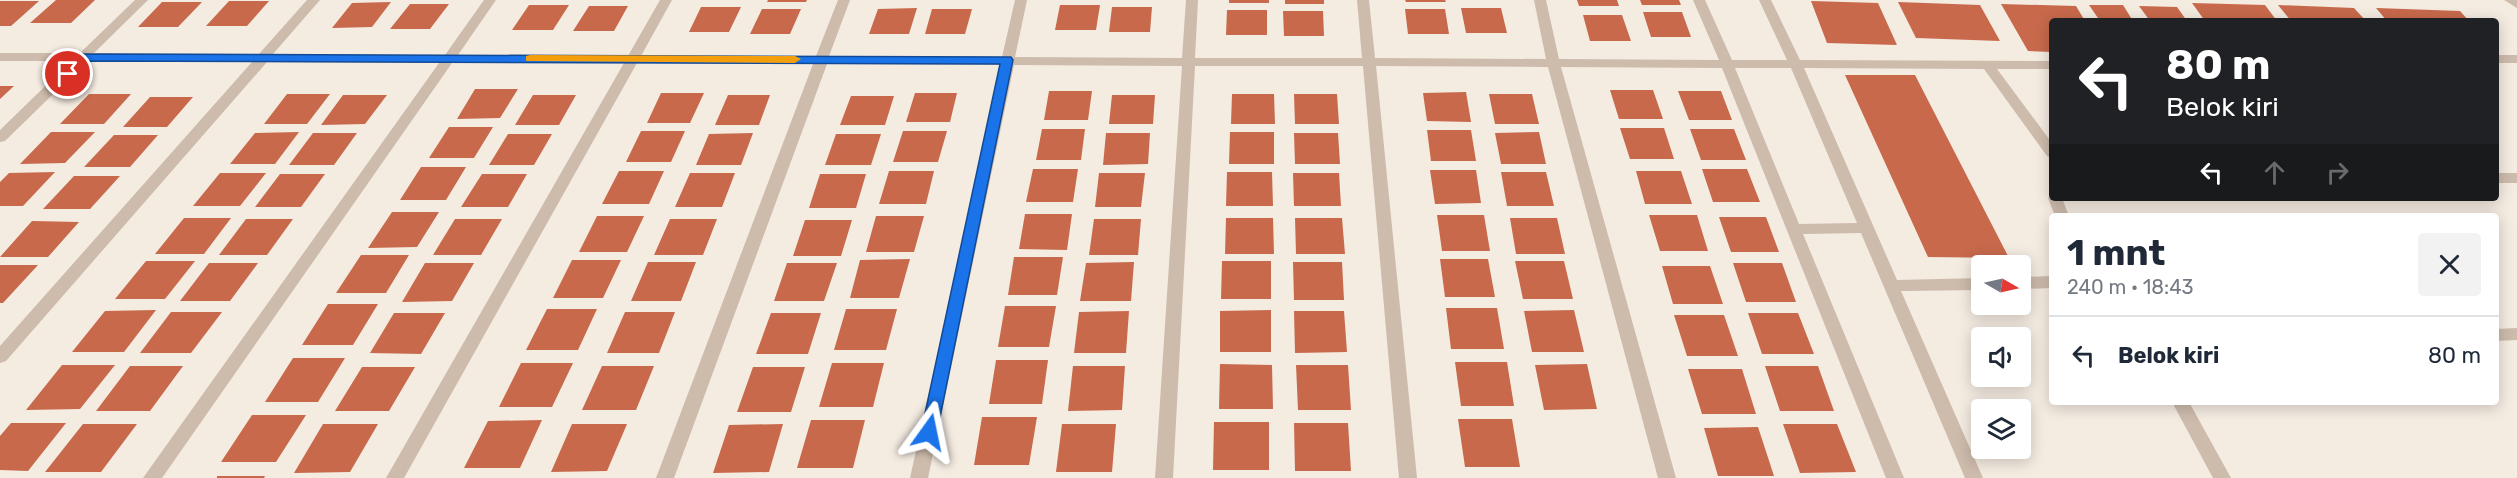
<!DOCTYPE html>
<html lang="id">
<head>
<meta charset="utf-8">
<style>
  body { margin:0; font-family:Rubik,sans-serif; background:#f2f2f3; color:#1f2937; height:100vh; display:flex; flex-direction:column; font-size:22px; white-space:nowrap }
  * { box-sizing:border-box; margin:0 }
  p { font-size:20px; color:#747a83 }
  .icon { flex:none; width:33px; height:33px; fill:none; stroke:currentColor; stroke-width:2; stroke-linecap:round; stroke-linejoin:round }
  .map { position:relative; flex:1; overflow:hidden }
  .side { position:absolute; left:2049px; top:213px; width:450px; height:192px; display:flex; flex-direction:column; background:#fff; border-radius:6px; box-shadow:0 3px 15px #0003 }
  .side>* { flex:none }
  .hud { position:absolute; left:2049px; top:18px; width:450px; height:183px; border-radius:6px; box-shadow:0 3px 15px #0003; background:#202124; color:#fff; overflow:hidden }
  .needle { width:39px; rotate:99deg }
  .buttons { position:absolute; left:1971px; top:255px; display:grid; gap:12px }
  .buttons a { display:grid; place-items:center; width:60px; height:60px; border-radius:6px; background:#fff; box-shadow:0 3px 15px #0003; font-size:30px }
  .pin { position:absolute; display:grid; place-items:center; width:51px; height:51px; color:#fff; margin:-26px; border:3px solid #fff; border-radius:50%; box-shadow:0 2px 6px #0007 }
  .me { position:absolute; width:66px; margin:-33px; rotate:12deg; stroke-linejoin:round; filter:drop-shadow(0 0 4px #0008) }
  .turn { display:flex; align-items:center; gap:21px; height:126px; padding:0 18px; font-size:27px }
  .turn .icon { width:78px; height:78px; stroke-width:2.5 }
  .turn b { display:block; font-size:42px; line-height:51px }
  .lanes { display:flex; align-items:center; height:57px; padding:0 18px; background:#0003; justify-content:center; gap:30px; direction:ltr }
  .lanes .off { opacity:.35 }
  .round { display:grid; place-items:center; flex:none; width:63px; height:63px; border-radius:6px; background:#f2f2f3 }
  .summary { display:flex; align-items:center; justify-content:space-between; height:102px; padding:0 18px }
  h1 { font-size:36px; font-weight:700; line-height:45px }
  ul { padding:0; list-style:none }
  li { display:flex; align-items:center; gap:18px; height:78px; padding:0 18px; border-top:2px solid #e0e1e3 }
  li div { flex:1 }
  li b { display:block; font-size:22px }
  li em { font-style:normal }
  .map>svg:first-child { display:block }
  .building { fill:#c8694b }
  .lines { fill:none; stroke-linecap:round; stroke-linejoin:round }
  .minor { fill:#cdbbac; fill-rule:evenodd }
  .route { fill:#1a73e8; stroke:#114b97; stroke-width:1.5 }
  .slow { fill:#f59e0b }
</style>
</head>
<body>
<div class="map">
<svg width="2517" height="478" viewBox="0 0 2517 478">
  <rect width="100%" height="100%" fill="#f4ebe1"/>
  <path class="building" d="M56 0H95L71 23H30Z
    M768 0H807L806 2H767Z
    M1229 0H1269V3H1229Z
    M1285 0H1324V4H1285Z
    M1405 0H1445L1446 2H1406Z
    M1577 0H1617L1619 6H1579Z
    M1640 0H1679L1681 5H1642Z
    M0 1H39L11 26H0Z
    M229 1H269L247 26H206Z
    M1811 1 1878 3 1897 45 1827 43Z
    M162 2H202L178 27H138Z
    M391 2 372 27 332 28 352 3Z
    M1898 2 1980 5 2000 41 1916 38Z
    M2192 3 2265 5 2277 21H2205Z
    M410 4H449L430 29H390Z
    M2001 4 2076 6 2085 21H2052V52L2028 51Z
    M529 5H569L553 30H512Z
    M1060 5H1100L1096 30H1055Z
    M2089 5H2123L2133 21H2100Z
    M2278 5 2354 8 2366 21H2291Z
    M589 6H628L614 31H573Z
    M2139 6 2177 7 2187 21H2150Z
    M701 7H741L729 32H689Z
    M1112 7H1152L1150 32H1109Z
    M917 8 909 34H869L878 9Z
    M1461 8H1501L1507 33H1466Z
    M2376 8 2460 11 2469 21H2387Z
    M762 9H801L790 34H750Z
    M932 9H972L965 34H925Z
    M1405 9H1445L1449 34H1408Z
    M1227 10H1267V35H1226Z
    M1283 11H1323L1324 36H1284Z
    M1643 12H1682L1691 37H1651Z
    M1583 15H1622L1631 41H1590Z
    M1845 75H1915L2009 258 1928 257Z
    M0 86H14L0 99Z
    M475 89H518L500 118 457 119Z
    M1610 90H1653L1663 119H1619Z
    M1049 91H1092L1088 120H1044Z
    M1678 91H1721L1732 120H1689Z
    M1466 92 1471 122 1427 121 1423 93Z
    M661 93H704L690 123H647Z
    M915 93H957L950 122H906Z
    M89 94H131L104 124H60Z
    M287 94H330L307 124H264Z
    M1232 94H1274L1275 124H1231Z
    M1294 94H1337L1339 124H1295Z
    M1489 94H1532L1539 124H1495Z
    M343 95H387L365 124 321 125Z
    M533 95H576L559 125H515Z
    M728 95H770L759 125H715Z
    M1112 95H1155L1153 124H1109Z
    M851 96H894L885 125H840Z
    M150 97H193L167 127H123Z
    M449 127H493L474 158H429Z
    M1620 128H1664L1674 159H1630Z
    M1042 129H1085L1081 160H1036Z
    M1690 129H1734L1746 160H1701Z
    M1427 130H1471L1476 161H1431Z
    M641 131H685L671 162H626Z
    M903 131H947L938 162H893Z
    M51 132H95L65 163 20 164Z
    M299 132 275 164H230L255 133Z
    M1230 132H1274V164H1229Z
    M1539 132 1546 164H1501L1495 133Z
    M313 133H357L334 165H289Z
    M753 133 741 165H696L709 134Z
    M1106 133H1150L1148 164 1103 165Z
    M1294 133H1338L1340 164H1295Z
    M508 134H552L534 165H489Z
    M836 134H881L871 165H825Z
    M114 135H158L130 167H84Z
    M421 167H466L446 200H400Z
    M1033 169H1078L1073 202H1026Z
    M1702 169H1747L1760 202H1713Z
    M1430 170H1476L1481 203 1435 204Z
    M619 171H664L649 204H602Z
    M889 171H934L926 204H879Z
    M1636 171H1681L1692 204H1645Z
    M55 172 23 206H0V182L9 173Z
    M1227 172H1272L1273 206H1226Z
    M1501 172H1546L1554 206H1507Z
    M220 173H266L240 206H193Z
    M690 173H735L722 207H675Z
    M1099 173H1145L1141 207H1095Z
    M1293 173H1339L1341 206H1294Z
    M280 174H325L301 207H255Z
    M482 174H527L508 207H461Z
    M820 174H866L856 208H809Z
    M74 176H120L90 209H43Z
    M392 212H439L417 247 368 248Z
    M1025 214H1072L1067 250 1019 249Z
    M1437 215H1484L1490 251H1442Z
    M1649 215H1697L1708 251H1660Z
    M597 216H644L627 252H579Z
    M876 216H924L914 252H866Z
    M1719 217H1766L1779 252H1731Z
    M184 218H231L204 254H155Z
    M1226 218H1273L1274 254H1225Z
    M1295 218H1342L1345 254H1296Z
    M1510 218H1557L1565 254H1516Z
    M246 219H293L267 255H219Z
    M455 219H502L481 255H433Z
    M670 219H717L703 255H654Z
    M1094 219H1141L1138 255H1089Z
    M805 220H852L841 256H793Z
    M32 221 79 222 48 257H0Z
    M361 255H409L386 293H336Z
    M1014 257H1063L1057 295H1008Z
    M910 259 899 298H850L860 260Z
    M1440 259H1488L1495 297H1445Z
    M572 260H621L603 298H553Z
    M146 261H195L165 299H115Z
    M1222 261H1271V299H1221Z
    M1515 261H1564L1573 299H1523Z
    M648 262H696L681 301H631Z
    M1134 262 1131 301H1080L1086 263Z
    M1293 262H1342L1344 300H1294Z
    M209 263H258L230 301H180Z
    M425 263H474L452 301 402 302Z
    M787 263H837L824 301H774Z
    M1733 263H1782L1796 302H1746Z
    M0 265H38L3 303H0Z
    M1662 266H1710L1723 304H1673Z
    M328 304H378L353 345H302Z
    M1005 306H1056L1049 347H998Z
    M1446 308H1497L1504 349H1451Z
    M547 309H597L578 350H526Z
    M846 309H897L886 350H834Z
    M156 310 124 352H72L105 311Z
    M1271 310V352H1220V311Z
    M1574 310 1584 352H1532L1524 311Z
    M1129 311 1126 353H1074L1079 312Z
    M1294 311H1344L1347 352 1295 353Z
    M171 312H222L191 353H140Z
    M625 312H675L659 353H607Z
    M394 313H445L421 354 370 353Z
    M771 313H821L808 354H756Z
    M1748 313H1798L1814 354H1762Z
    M1674 315H1724L1738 356H1687Z
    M293 358H345L318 402H265Z
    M996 360H1048L1042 404H989Z
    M1455 362H1507L1514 406H1461Z
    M521 363H573L552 407H499Z
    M832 363H884L873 407H819Z
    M1220 364 1272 365 1273 409H1219Z
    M1587 364 1597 409 1544 410 1535 365Z
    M62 365H115L80 409 26 410Z
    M1296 365H1348L1351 410H1298Z
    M130 366H183L150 411H96Z
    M602 366H654L636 410H582Z
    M1073 366H1125L1122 410 1068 411Z
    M1765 366H1818L1834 411H1780Z
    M362 367H415L389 411H335Z
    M753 367H805L791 412H737Z
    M1688 369H1742L1756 414H1702Z
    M252 415H306L276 462H221Z
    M982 417H1037L1029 465H974Z
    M1458 419H1512L1520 467H1465Z
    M542 420 520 468H464L488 421Z
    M811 420H865L853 468H797Z
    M1214 422H1269V470H1213Z
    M11 423H66L28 471 0 470V436Z
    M1294 423H1348L1351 471H1295Z
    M83 424H137L101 472H45Z
    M323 424H378L350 472 294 473Z
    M572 424H627L607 471 551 472Z
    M783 424 769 472 713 473 729 425Z
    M1062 424H1116L1112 472H1056Z
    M1783 424H1837L1856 472 1800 473Z
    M1758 427 1774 476H1718L1704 428Z
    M217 476H265L264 478H217Z"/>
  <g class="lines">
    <path class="minor" d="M135 0H148L94 53 259 54 307 0H320L273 54 445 55 484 0H496L458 55 628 56 660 0H672L641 56H816L838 0H850L829 56 1002 57 1015 0H1027L1015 57 1182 58 1186 0H1198L1195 58H1362L1357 0H1369L1375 58 1546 59 1534 0H1546L1559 59 1719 60 1693 0H1705L1732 60H1787L1759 0H1771L1800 60 2052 61V69H1997L2052 143V158L2047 156 1984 69 1804 68 1897 280 1982 278V290L1901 291 1983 478H1965L1861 233 1803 234 1904 478H1886L1722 68 1561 67 1676 478H1658L1548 67 1376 66 1417 478H1399L1363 66H1195L1173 478H1155L1182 66 1014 65 928 478H910L1001 65 827 64 674 478H656L813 64 637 63 404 478H386L624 63H452L162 478H143L439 63 267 62 6 361 0 363V346L252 62 87 61 5 141 0 142V130L71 61H0V53H80ZM1735 68H1791L1857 223 1799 224Z
      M2504 0H2517V8Z
      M2496 55H2517V63H2496Z
      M2496 173H2517V183H2496Z
      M2052 194V198H2062L2069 216H2055L2048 198Z
      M2052 276V288L2020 289V277Z
      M2517 328V340L2496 341V329Z
      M2172 402H2189L2231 478H2213Z"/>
  </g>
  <path class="route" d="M84 54 1011 57 1013 60 937 432 935 436 929 438 924 436 921 432 1000 64 88 61 72 76H63V71L80 55Z"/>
  <path class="slow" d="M530 55 795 56 801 59 795 63 526 61V56Z"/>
</svg>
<div class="buttons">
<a><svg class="needle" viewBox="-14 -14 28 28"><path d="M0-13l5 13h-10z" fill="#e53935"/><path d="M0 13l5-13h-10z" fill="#747a83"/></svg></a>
<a><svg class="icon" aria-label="sound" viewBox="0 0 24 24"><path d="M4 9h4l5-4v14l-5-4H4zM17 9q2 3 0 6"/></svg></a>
<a><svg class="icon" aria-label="layers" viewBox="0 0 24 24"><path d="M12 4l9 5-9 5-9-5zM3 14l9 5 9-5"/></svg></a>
</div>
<div class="pin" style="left:68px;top:74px;background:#d93025"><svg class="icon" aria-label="arrive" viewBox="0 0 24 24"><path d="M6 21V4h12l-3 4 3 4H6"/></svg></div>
<svg class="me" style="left:929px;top:432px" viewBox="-20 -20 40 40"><path d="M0-17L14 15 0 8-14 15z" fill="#1a73e8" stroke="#fff" stroke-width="4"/></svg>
<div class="hud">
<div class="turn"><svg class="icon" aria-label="left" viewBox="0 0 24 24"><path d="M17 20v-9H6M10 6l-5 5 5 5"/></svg><div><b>80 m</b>Belok kiri</div></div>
<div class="lanes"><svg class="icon" aria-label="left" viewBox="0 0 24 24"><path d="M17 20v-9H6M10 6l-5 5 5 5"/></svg><svg class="icon off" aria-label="ahead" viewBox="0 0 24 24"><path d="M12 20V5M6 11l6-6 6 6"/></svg><svg class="icon off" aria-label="right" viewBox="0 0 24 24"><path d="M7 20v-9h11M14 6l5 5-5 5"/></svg></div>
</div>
<section class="side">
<div class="summary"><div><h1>1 mnt</h1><p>240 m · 18:43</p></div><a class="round"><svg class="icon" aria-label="close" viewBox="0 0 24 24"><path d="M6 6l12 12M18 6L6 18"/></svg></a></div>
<ul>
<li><svg class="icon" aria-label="left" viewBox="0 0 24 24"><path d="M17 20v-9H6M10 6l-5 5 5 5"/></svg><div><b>Belok kiri</b></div><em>80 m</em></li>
</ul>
</section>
</div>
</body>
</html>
